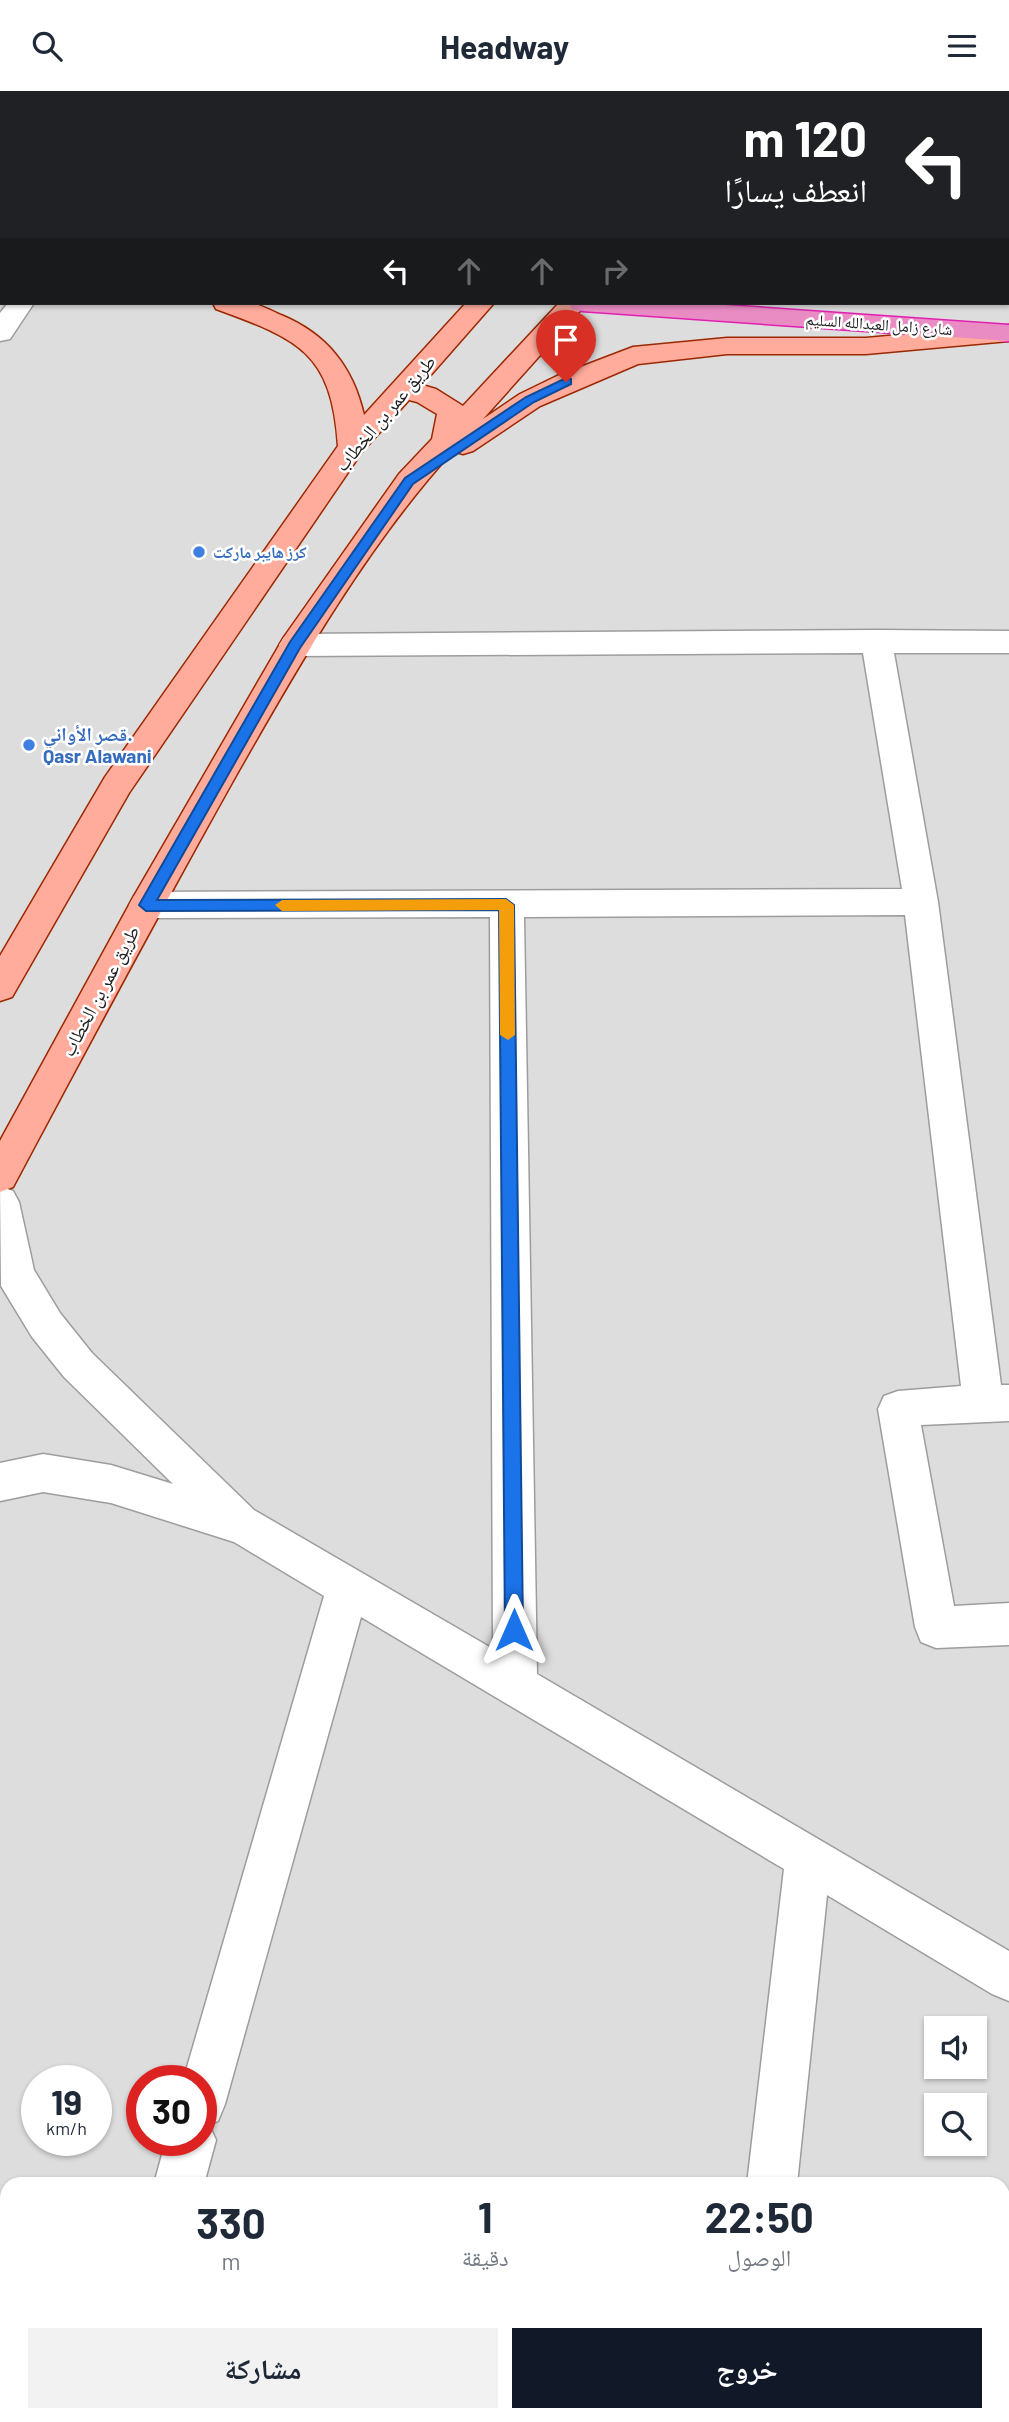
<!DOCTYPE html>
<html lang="ar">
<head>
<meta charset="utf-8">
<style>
  body { margin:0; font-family:Barlow,"Noto Naskh Arabic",sans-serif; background:#f2f2f3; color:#1f2937; direction:rtl; height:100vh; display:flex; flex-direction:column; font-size:26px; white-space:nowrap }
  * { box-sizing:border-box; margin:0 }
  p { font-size:23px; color:#747a83 }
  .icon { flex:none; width:38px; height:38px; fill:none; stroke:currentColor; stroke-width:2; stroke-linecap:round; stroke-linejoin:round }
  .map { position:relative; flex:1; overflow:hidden; direction:ltr }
  .drawer { position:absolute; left:0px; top:2086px; width:1010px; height:245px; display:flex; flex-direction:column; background:#fff; border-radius:21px 21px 0 0; box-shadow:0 2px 5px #0004; direction:rtl }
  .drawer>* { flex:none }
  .hud { position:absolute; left:0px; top:0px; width:1010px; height:214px; box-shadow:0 2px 5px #0004; direction:rtl; background:#202124; color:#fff; overflow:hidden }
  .tools { position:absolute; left:924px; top:1925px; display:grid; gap:14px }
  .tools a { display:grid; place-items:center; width:63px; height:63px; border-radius:0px; background:#fff; box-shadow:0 2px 5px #0004; font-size:35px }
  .speed { position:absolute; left:21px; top:1974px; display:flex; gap:14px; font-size:35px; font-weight:700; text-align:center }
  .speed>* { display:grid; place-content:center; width:91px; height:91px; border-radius:50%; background:#fff; box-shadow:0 2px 5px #0004; line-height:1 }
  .speed small { font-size:18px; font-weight:400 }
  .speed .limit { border:10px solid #d22; background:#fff; color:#111 }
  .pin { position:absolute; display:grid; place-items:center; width:60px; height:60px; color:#fff; margin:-72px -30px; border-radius:50% 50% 50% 0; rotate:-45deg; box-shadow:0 0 7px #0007 }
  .pin .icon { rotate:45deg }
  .me { position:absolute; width:77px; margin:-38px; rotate:0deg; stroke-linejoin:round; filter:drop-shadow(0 0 5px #0008) }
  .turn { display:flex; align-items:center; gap:24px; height:147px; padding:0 28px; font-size:32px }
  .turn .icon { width:91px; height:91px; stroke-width:2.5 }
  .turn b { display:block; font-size:49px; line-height:60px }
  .lanes { display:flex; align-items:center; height:66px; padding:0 28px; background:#0003; justify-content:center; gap:35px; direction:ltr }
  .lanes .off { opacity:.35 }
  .eta { display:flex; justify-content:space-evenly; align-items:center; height:119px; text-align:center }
  .eta b { font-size:42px; font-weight:700; line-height:49px }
  .button { display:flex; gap:14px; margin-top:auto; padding:14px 28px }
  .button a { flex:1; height:80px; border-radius:0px; background:#111827; color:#fff; font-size:28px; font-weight:700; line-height:80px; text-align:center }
  .button a+a { background:#f2f2f3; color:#1f2937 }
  header { display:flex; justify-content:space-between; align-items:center; height:91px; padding:0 28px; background:#fff; font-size:32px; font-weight:700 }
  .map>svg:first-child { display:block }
  .residential { fill:#dedddd; fill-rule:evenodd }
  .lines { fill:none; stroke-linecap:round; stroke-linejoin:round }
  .minor-casing { stroke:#9d9d9d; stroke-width:3 }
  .major-casing { stroke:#9c2800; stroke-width:3 }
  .highway-casing { stroke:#e120b2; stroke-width:3 }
  .minor { fill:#fff; fill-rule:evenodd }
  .major { fill:#ffac9d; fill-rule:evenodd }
  .highway { fill:#ea8cc4; fill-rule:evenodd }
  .route { fill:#1a73e8; stroke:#114b97; stroke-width:2 }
  .slow { fill:#f59e0b }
  .shop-dot { fill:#3f7fe0; stroke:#fff; stroke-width:2.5 }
  .labels { text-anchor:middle; stroke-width:5; stroke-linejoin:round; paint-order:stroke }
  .far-street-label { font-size:16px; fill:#202020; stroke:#fff }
  .far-shop-label { font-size:16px; font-weight:bold; fill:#366cbe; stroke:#fff; text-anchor:start }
  .street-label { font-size:19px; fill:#202020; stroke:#fff }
  .shop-label { font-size:19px; font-weight:bold; fill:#366cbe; stroke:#fff; text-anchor:start }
</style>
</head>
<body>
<header><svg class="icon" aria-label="menu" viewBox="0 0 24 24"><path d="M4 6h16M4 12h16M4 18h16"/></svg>Headway<svg class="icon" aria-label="search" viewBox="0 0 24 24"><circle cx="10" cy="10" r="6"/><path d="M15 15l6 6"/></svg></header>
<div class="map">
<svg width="1009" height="2331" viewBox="0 0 1009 2331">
  <rect width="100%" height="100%" fill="#f1e9e6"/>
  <path class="residential" d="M0 0H1009V2331H0ZM2 2H1008V212H2ZM936 1937H975V1976H936ZM37 1990H96V2049H37ZM142 1990H201V2049H142ZM936 2014H975V2053H936ZM7 2093H1003V2324H7Z"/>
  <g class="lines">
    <g class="minor-casing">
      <path id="minor" d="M386 0H421L422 2H387Z
        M8 212H34L10 248 0 250V222Z
        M876 539 1009 540V562H894L938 811 1001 1294H1009V1330L921 1334 954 1515 1009 1512V1554L936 1557 921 1551 915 1536 878 1318 884 1305 898 1300 961 1295 905 824 524 826 537 1583 1009 1860V1910L992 1903 827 1804 797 2093H747L784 1778 361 1526 225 2013 218 2030 209 2034 216 2049 204 2093H154L166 2049H201V1990H183L324 1505 234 1451 111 1412 43 1401 0 1410V1372L43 1363 111 1374 173 1393 64 1286 32 1246 1 1195 0 1095 13 1100 19 1111 34 1179 60 1222 92 1262 254 1419 493 1558 490 826 146 827 134 823 129 814 134 805 146 801 902 798 863 562 295 565 284 562 279 554 284 546 295 543Z
        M87 2324H139L137 2331H85Z
        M721 2324H773L772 2331H720Z"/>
    </g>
    <g class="major-casing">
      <path id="major" d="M679 0H704L678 2Z
        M748 0H772L747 2Z
        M213 212C225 212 239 210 251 212 261 214 272 220 281 224 327 243 353 276 364 324L466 212H494L422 294 436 298 463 315 559 212H587L483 328 520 303 557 285 633 256 727 247H866L1009 234V250L866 263H727L638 273 540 315 473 360 463 363 453 360C368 453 300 572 238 681 161 818 87 957 13 1096L0 1101V1050L134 805 284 546 399 383 432 348 437 323 417 311 409 309 362 361 129 702 12 906 0 910V865L105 686 338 355C332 261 298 248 216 218Z"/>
    </g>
    <g class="highway-casing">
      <path id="highway" d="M0 130H2V146H0Z
        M0 180H2V196H0Z
        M1008 183H1009V199H1008Z
        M569 212H695L1009 234V250L582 220 572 218Z"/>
    </g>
    <use href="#minor" class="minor"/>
    <use href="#major" class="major"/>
    <use href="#highway" class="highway"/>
  </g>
  <path class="route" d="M566 287 571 288V293L534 311 413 393 300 557 157 809 506 808 514 814 523 1539 521 1545 514 1548 508 1545 505 1539 499 819 146 820 139 814 290 551 405 387 526 306Z"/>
  <path class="slow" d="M506 808 514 814 515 944 508 949 500 944 499 819 282 820 275 814 282 809Z"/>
  <g class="shop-dot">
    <circle cx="199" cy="461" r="7"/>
    <circle cx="29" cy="654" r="7"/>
  </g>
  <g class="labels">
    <g class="far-street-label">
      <text transform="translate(879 233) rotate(4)" y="6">شارع زامل العبدالله السليم</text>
    </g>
    <g class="far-shop-label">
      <text x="213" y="467">كرز هايبر ماركت</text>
    </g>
    <g class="street-label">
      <text transform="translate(385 322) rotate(-50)" y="7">طريق عمر بن الخطاب</text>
      <text transform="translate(100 900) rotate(-62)" y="7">طريق عمر بن الخطاب</text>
    </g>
    <g class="shop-label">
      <text x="43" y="650">قصر الأواني.<tspan x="43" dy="22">Qasr Alawani</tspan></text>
    </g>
  </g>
</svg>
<div class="tools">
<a><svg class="icon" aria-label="sound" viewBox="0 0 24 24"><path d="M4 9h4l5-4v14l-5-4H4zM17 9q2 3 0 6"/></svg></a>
<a><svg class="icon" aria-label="search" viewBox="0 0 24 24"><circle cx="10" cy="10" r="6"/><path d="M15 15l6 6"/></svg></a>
</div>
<div class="speed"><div>19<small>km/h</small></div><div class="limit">30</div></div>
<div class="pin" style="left:566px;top:291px;background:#d93025"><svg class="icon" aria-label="arrive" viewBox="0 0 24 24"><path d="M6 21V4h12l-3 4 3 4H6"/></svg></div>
<svg class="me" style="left:514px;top:1539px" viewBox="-20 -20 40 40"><path d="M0-17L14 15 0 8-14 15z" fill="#1a73e8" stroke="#fff" stroke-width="4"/></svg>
<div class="hud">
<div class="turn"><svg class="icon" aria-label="left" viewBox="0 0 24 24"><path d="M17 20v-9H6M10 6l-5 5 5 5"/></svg><div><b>120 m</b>انعطف يسارًا</div></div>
<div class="lanes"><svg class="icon" aria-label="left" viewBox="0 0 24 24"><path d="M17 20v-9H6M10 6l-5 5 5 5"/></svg><svg class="icon off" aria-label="ahead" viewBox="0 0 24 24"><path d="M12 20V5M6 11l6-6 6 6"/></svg><svg class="icon off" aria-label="ahead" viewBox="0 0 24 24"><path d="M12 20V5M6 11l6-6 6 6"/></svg><svg class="icon off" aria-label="right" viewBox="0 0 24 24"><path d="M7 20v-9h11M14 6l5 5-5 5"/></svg></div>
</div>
<section class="drawer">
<div class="eta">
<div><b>22:50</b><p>الوصول</p></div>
<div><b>1</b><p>دقيقة</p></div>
<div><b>330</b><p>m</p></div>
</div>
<div class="button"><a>خروج</a><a>مشاركة</a></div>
</section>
</div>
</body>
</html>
